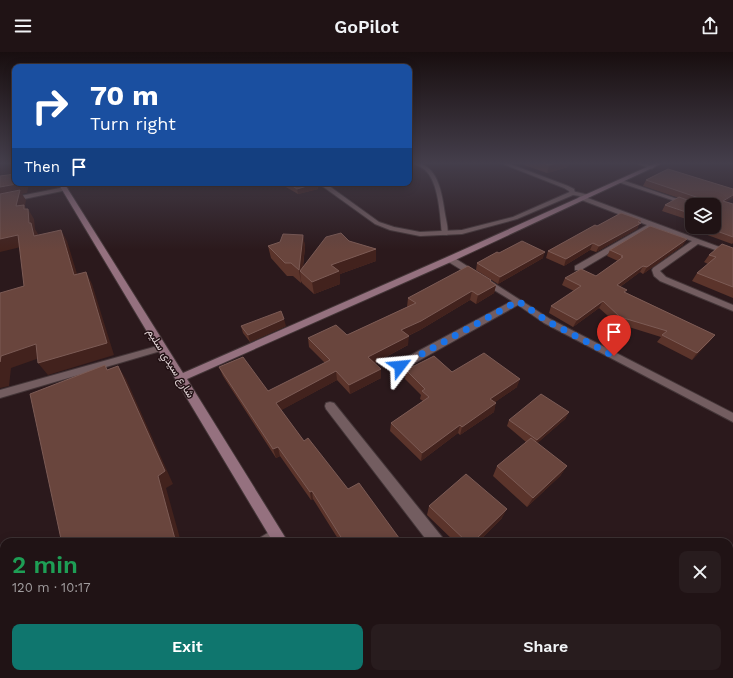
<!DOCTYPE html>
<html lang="en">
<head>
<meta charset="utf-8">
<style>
  body { margin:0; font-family:"Work Sans",Vazirmatn,sans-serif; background:#281c1e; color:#f1f3f6; height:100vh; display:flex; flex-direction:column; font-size:15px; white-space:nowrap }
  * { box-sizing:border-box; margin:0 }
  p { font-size:13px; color:#a29ea0 }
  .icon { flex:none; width:22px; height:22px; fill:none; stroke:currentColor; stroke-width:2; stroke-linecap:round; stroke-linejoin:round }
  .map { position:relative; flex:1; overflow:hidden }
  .details { position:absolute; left:0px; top:486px; width:733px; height:140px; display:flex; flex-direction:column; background:#201315; border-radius:12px 12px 0 0; box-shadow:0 2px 10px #0003,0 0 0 1px #3d3234 }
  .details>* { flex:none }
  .top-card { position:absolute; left:12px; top:12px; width:400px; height:122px; border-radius:8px; box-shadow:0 2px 10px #0003,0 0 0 1px #3d3234; background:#1a4fa0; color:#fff; overflow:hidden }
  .fabs { position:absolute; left:685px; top:146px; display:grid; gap:8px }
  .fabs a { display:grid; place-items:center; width:36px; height:36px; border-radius:8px; background:#201315; box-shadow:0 2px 10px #0003,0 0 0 1px #3d3234; font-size:20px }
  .pin { position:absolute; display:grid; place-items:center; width:34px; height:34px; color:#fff; margin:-41px -17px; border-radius:50% 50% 50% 0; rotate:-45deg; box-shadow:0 0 4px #0007 }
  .pin .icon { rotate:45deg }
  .me { position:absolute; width:44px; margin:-22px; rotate:61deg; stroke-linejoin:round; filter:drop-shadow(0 0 3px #0008) }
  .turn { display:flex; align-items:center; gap:14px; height:84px; padding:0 12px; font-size:18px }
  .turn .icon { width:52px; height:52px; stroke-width:2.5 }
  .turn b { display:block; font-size:28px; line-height:34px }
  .then { display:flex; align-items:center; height:38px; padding:0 12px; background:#0003; gap:8px; font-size:15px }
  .round { display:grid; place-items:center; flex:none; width:42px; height:42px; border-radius:8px; background:#281c1e }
  .head { display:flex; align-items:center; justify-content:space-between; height:68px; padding:0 12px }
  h1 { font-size:24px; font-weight:600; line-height:30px; color:#1e9e55 }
  .primary-button { display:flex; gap:8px; margin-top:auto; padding:8px 12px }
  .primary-button a { flex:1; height:46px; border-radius:8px; background:#0f766e; color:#fff; font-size:16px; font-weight:600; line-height:46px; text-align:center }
  .primary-button a+a { background:#281c1e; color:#f1f3f6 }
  header { display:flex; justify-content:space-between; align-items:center; height:52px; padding:0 12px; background:#201315; font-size:18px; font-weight:600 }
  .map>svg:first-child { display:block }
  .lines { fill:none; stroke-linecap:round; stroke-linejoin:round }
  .lane-casing { stroke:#443638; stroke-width:2 }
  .street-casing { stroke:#443638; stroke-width:2 }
  .secondary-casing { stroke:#443638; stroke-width:2 }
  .lane { fill:#735d60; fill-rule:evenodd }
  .street { fill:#735d60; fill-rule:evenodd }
  .secondary { fill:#95717f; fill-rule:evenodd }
  .wall { fill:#5b342b }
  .shaded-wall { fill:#42221d }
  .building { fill:#69453d; stroke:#7c5b55 }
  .route { stroke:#1a73e8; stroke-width:7; stroke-dasharray:0 12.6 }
  .labels { text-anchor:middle; stroke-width:3; stroke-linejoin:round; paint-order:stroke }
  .street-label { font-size:11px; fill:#e0d3d5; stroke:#211013 }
</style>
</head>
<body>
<header><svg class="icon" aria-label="menu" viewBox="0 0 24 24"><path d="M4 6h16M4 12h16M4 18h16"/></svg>GoPilot<svg class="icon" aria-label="share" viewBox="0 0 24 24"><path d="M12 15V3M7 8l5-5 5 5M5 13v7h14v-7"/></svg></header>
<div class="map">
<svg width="733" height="626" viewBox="0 0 733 626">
  <rect width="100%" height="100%" fill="#2b191c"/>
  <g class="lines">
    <g class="lane-casing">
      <path id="lane" d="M411 110C438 110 442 141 445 162 446 169 449 177 447 183L442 182C440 164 439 130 425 118 421 114 415 113 411 110Z
        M498 110H505L568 134 574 137 575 141 570 142 569 139 564 136Z
        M329 131H336L328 135H324V133Z
        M65 135 68 137 67 138 0 152V148Z
        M276 476 280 478 282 482C278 492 269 490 260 490L261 485Z
        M83 622H102L100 626H81Z"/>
    </g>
    <g class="street-casing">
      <path id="street" d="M633 110H641L655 115 652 117Z
        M618 128H622L695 153 690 154 618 130Z
        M318 131H325L379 170 394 175 420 180 462 178 513 165 572 139 589 143V145H585L733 200V204L698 192 660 219 666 225 733 253V259L660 229 654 224 652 218 653 216 692 189 653 175 581 218H575V214L647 173 579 147 578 146 580 144 573 143 517 167 462 182 420 184 390 178 375 172Z
        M447 205H453L550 267 733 361V370L544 271 518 253 404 317H396L395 314 396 311 512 249 447 209Z
        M161 293 164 294 166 296 164 298 0 346V338Z
        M330 350 334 351 442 485 444 490H428L326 357 325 354 326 351Z"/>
    </g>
    <g class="secondary-casing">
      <path id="secondary" d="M658 110H665L453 209 187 327 288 490H273L58 131H64L183 321 447 205Z
        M353 622H372L374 626H355Z"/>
    </g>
    <use href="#lane" class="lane"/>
    <use href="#street" class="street"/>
    <use href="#secondary" class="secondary"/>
  </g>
  <path class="wall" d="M525 110H570L568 115 547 121 524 113Z
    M646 128 733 152V191L732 192 702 181 706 175H714V153H692V169L662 159 665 153 679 146 643 134Z
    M279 131H317L318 137 298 142Z
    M640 170 637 177 596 200 590 198 564 214 546 206 548 199 597 174Z
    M303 183 305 195 303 215 349 189 376 197V209L340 222V232L314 242 302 231 301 229V231L293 224H287L271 206 268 194Z
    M683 193 643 222 640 220 620 235 625 240 715 283 709 290 692 308 657 290 661 285 616 271 599 256 573 275 549 261 551 254 574 239 562 233 565 226 596 224 618 209 607 204 610 198Z
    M733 196V246L692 229 697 221 708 212 704 210 709 203Z
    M499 201 543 206 498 232 476 218 477 211Z
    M491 228V230L496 233 494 241 476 252 470 248 420 278 408 284V293L375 311 381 326 350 342 337 328 281 358 304 389 348 437 402 490H340L313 447 311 448 280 404 276 406 223 324 219 315 268 339 325 311 309 295 308 286 347 283 407 255 408 246Z
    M241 274H286L250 290 243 281Z
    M406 318 452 320 517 335 495 350 494 360 460 383 458 381 421 409 390 379 391 371 423 349 420 347 421 343 405 327Z
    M569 360 565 367 537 391 567 414 560 424 527 455 493 424 497 414 526 390 507 374 509 368Z
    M429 454 502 466 478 490H455L427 463Z"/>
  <path class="shaded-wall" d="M560 110H570L568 115 547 121 549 113Z
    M22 131H29L27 141 22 142 26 148 25 154 28 160V157L34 167 35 177 38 182 40 195 0 146V135Z
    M317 131 318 137 298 142 297 137Z
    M733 143V146L720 154 723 149Z
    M641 168 637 177 596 200 599 194Z
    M61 178 67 189 81 235 74 223Z
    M18 183 25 194 0 200V187Z
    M303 183 305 195 302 221 300 219 301 231 299 218Z
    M687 187 683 193 643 222 647 215Z
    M593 191 590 198 564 214 566 207Z
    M376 197V209L340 222V232L314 242 312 230 331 213Z
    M545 200 543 206 498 232 500 225Z
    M643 214 640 220 613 240 617 233Z
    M86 220 92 232 114 303 48 323 38 311Z
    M491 228 489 237 496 233 494 241 476 252 478 243 490 229Z
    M472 239 470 248 420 278 401 287V278Z
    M603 249 599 256 573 275 577 268Z
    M284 267 286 274 250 290 248 283Z
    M715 283 709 290 692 308 697 301Z
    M409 284 408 293 368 314V305Z
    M36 292 45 304 11 316 9 334 0 336V310L1 304Z
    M118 314 126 327 173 432 166 436 181 490H169Z
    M381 317V326L350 342 349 333Z
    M336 319 337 328 278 360 276 351Z
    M520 327 517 335 488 355 490 347Z
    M496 351 494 360 460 383 462 375Z
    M569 360 565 367 533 395 537 388Z
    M460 373 458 381 421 409 422 401Z
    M278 395 280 404 276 406 273 397Z
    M567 414 560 424 527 455 533 446Z
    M312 439 313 447 311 448 310 440Z
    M507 457 502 466 478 490H473Z
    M4 570V622H16V626H0V572Z
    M232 622H237L238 626H233Z"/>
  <path class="building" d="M540 110H560L549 113Z
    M668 117 733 137V143L723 149 733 152V185L706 175H714V170H715H714V153H692V162L665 153 679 145 693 150 700 148 699 146 646 128Z
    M15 122V131H22L0 135V124Z
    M288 131H317L297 137Z
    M20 138 16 154 24 153V157H28L29 171H31L34 184 61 178 74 223 86 220 107 291 38 311 36 292 1 304 0 310V241L24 234 18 183 0 187V142Z
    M621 161 641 168 638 170 641 171 599 194 593 191 566 207 548 199 595 173 597 174Z
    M650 174 687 187 647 215 643 214 617 233 627 238 624 240 715 283 697 301 662 283 667 279 620 265 603 249 577 268 551 254 581 234 565 226 581 217 596 224 623 205H621L623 204 610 198Z
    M341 181 349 189 376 197 331 213 339 219 312 230 300 219 326 185Z
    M283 182 303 183 299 218 291 211H285L268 194 280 190Z
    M522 189 545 200 500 225 477 211 497 200 499 201Z
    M722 192 733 196V235L697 221 716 205 709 203Z
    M468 214 491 228 490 229 496 233 478 243 472 239 421 269 401 278 409 284 368 305 381 317 349 333 336 319 276 351 304 389 308 386 348 437 359 431 402 490H344L312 439 310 440 278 395 273 397 219 315 243 305 268 339 330 308 308 286 336 273 347 283 416 251 408 246Z
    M281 259 284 267 248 283 241 274Z
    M484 301 520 327 490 347 496 351 462 375 460 373 422 401 391 371 429 345 422 339 425 337 406 318 434 304 452 320Z
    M105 313 107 318 118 314 165 419 158 424 175 487 169 490H53L61 487 30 342Z
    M541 342 569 360 537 388 509 368Z
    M531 386 567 414 533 446 497 414Z
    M466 422 507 457 473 490H467L429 454Z
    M4 512V570L0 572V514Z
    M148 622H232L233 626H148Z"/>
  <linearGradient id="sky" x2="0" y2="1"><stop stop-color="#180e0f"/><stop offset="0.56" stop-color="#443e4b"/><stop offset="1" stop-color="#443e4b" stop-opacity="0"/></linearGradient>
  <rect width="733" height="198" fill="url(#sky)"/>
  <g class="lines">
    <path class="route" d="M400 314 518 249 547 269 614 304"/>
  </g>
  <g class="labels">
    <g class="street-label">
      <text transform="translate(171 311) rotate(58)" y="4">شارع سيدي سليم</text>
    </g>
  </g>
</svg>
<div class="fabs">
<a><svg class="icon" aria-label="layers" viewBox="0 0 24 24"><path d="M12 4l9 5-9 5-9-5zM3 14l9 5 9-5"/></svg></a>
</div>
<div class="pin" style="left:614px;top:304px;background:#d93025"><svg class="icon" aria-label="arrive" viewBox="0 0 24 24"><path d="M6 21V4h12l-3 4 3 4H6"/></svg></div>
<svg class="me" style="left:400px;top:314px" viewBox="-20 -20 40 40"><path d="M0-17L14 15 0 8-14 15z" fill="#1a73e8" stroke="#fff" stroke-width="4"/></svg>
<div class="top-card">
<div class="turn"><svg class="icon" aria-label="right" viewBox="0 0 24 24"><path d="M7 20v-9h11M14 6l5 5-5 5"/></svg><div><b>70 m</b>Turn right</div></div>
<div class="then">Then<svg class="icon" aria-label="arrive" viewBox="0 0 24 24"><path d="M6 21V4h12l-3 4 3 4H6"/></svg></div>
</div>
<section class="details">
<div class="head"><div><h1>2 min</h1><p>120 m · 10:17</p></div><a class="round"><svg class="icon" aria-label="close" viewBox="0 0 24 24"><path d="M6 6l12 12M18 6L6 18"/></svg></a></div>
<div class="primary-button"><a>Exit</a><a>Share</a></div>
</section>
</div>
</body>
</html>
